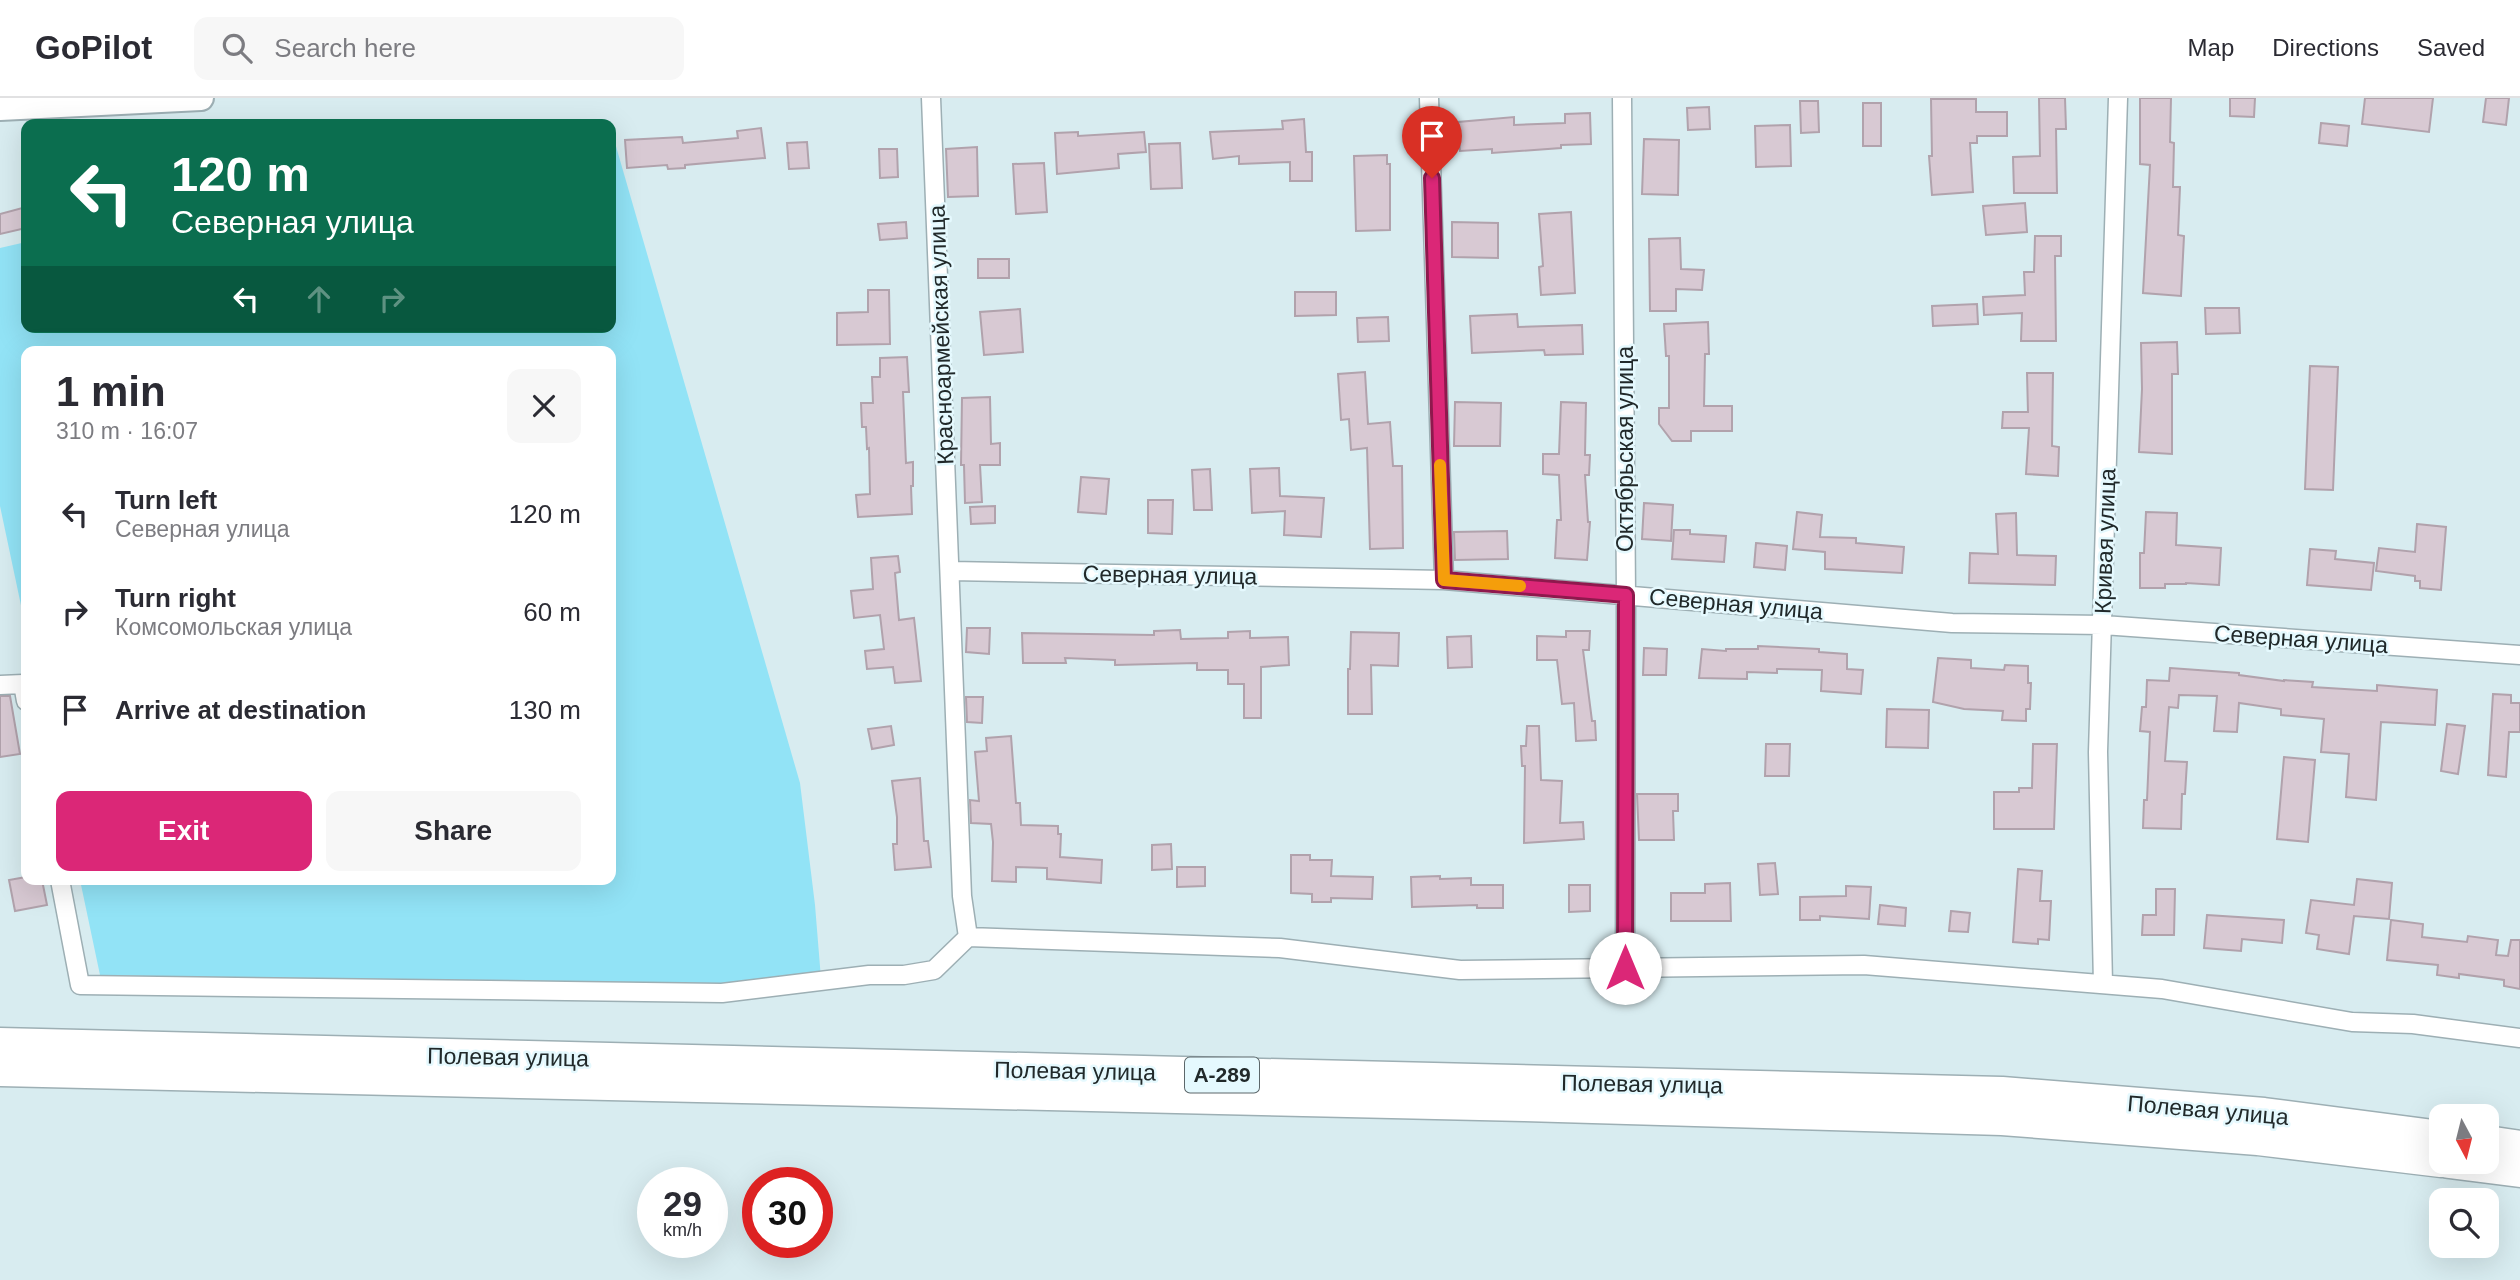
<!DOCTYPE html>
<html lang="en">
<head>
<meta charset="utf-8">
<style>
  body { margin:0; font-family:Helvetica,sans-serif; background:#f7f7f7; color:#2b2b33; height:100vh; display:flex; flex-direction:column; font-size:26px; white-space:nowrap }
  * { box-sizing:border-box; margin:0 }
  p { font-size:23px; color:#7c7c81 }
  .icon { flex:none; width:38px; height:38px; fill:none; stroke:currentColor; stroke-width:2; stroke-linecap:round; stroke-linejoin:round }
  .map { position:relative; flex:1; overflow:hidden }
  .details { position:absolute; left:21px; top:248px; width:595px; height:539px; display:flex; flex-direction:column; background:#fff; border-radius:14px; box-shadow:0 7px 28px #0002 }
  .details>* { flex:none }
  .top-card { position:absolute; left:21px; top:21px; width:595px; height:214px; border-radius:14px; box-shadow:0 7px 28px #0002; background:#0b6e4f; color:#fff; overflow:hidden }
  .needle { width:46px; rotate:173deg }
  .tools { position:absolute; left:2429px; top:1006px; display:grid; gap:14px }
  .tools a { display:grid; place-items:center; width:70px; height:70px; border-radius:14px; background:#fff; box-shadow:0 7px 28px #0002; font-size:35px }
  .speed { position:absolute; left:637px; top:1069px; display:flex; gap:14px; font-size:35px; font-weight:700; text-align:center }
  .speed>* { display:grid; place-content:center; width:91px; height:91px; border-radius:50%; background:#fff; box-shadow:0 7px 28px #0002; line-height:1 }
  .speed small { font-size:18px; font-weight:400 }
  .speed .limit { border:10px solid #d22; background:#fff; color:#111 }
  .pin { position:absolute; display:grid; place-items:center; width:60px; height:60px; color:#fff; margin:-72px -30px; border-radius:50% 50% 50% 0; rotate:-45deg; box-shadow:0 0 7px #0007 }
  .pin .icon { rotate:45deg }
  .me { position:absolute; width:77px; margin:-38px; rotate:0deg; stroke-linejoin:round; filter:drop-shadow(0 0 5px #0008) }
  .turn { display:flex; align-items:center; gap:24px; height:147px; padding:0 35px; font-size:32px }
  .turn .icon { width:91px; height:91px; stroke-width:2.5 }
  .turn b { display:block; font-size:49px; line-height:60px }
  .lanes { display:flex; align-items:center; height:66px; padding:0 35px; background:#0003; justify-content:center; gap:35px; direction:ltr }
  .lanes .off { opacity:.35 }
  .round { display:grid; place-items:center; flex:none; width:74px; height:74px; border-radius:14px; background:#f7f7f7 }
  .summary { display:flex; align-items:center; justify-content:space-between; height:119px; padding:0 35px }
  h1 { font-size:42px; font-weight:600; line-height:52px }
  .button { display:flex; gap:14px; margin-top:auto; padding:14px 35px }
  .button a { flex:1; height:80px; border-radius:14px; background:#db2777; color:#fff; font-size:28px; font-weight:600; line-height:80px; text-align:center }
  .button a+a { background:#f7f7f7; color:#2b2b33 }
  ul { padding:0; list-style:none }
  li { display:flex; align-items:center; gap:21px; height:98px; padding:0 35px }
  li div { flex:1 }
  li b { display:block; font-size:26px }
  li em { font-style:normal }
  header { display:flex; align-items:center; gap:42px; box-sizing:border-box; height:98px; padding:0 35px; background:#fff; border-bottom:2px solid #e1e1e2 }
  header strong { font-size:33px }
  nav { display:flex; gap:38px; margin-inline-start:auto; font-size:24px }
  .search { width:490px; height:63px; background:#f7f7f7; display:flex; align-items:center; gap:18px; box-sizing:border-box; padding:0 24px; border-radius:14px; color:#7c7c81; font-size:26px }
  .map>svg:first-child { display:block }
  .green { fill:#92e3f6 }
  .building { fill:#d8c9d3; stroke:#b1a2ac; stroke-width:2 }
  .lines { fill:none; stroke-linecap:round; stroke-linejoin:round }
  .street-casing { stroke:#9dafb4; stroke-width:21 }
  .secondary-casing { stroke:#9dafb4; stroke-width:28 }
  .highway-casing { stroke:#9dafb4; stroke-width:35 }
  .street { stroke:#fff; stroke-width:18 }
  .secondary { stroke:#fff; stroke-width:24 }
  .highway { stroke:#fff; stroke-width:32 }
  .route-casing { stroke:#8e194d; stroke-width:18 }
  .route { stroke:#db2777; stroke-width:12 }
  .slow { stroke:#f59e0b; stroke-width:12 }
  .labels { text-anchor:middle; stroke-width:5; stroke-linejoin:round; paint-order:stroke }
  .shield { fill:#e5f9fe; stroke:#5c676a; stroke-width:2 }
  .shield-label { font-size:21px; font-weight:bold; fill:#21292a }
  .street-label { font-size:23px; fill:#21292a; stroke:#e5f9fe }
</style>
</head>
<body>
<header>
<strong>GoPilot</strong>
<div class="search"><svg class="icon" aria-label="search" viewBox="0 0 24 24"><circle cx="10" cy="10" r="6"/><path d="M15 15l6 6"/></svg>Search here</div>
<nav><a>Map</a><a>Directions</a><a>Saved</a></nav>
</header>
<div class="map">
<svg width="2520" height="1182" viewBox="0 0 2520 1182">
  <rect width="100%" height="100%" fill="#d8ecf0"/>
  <path class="green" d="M611 31 800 685 815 807 822 893 100 877 80 782H611V254H26V531L0 408V150L26 144V229H611Z"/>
  <path class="building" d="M2039 0H2065L2066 31H2056L2057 95H2014L2013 59 2040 58Z
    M2140 0H2171L2170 44 2174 45 2173 89H2180L2178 137 2184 138 2181 198 2143 195 2150 67 2140 66Z
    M2230 0H2255L2254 19 2230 18Z
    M2365 0H2433L2429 34 2362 26Z
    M2486 0H2509L2506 27 2483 24Z
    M1931 1H1976V14H2007V38H1977V45H1970L1973 94 1932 97 1929 58H1932Z
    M1800 3H1818L1819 34 1801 35Z
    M1863 5H1881V48H1863Z
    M1709 9 1710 31 1688 32 1687 10Z
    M1590 15 1591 46 1561 47V50L1492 55V51L1460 53 1458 24 1514 19V27L1565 25V16Z
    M1304 21 1306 54H1312V83H1290V64L1239 66V58L1213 61 1210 34 1283 31 1282 23Z
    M2321 25 2349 28 2347 48 2319 45Z
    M1790 27 1791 68 1756 69 1755 28Z
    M761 30 765 60 685 67V70L668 71 667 67 627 70 625 42 682 39 683 45 738 40 737 33Z
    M1078 34V38L1144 34 1146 54 1118 56 1119 70 1057 76 1055 35Z
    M1644 41 1679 42 1678 97 1642 96Z
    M807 44 809 70 789 71 787 45Z
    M1180 45 1182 90 1151 91 1149 46Z
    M977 49 978 98 948 99 946 51Z
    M879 51H897L898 79 880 80Z
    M1387 57V66H1390V132L1356 133 1354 58Z
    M1044 65 1047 114 1016 116 1013 66Z
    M2025 105 2027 134 1986 137 1983 108Z
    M26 109V130L0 136V116Z
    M1571 114 1575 195 1541 197 1539 169 1543 168 1539 116Z
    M906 124 907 140 880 142 878 126Z
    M1452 124 1498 125V160L1452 159Z
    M2035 138H2061V158H2055L2056 243H2021L2022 215 1984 217 1983 199 2025 197 2024 174H2034Z
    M1680 140 1681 171 1704 172 1702 192 1676 191V213H1650L1649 141Z
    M978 161H1009V180H978Z
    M868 192H889L890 246 837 247V215L868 214Z
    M1295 194H1336V217L1295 218Z
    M1977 206 1978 226 1933 228 1932 208Z
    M2205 210H2239L2240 235 2206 236Z
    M1020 211 1023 254 984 257 980 214Z
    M1517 216 1518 229 1582 227 1583 256 1545 257 1544 252 1472 255 1470 218Z
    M1388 219 1389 243 1358 244 1357 220Z
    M1708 224 1709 256H1705L1704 308H1732V333H1691V343H1672L1659 326V310H1669V258H1666L1664 226Z
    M2177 244 2178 276H2172V356L2139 354 2142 291 2141 245Z
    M907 259 909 294H903L906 365 913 364V388H911L912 416 858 419 856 397 870 396 869 350 867 351 866 329H862L861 305H873L872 279H880V260Z
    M2310 268 2338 269 2333 392 2305 391Z
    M1365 274 1368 326 1390 324 1393 368H1402L1403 450 1370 451 1367 350 1351 352 1349 321 1341 322 1338 276Z
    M2027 275H2053L2052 348 2059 349 2058 378 2026 376 2029 330H2002L2003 314H2028Z
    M990 299 991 346 1000 345V367H980L982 404 965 405 964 367H961L962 300Z
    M1455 304 1501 305 1500 348H1454Z
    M1561 304 1586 305 1585 357H1590L1589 377H1585L1588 424H1590L1587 462 1555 460 1557 422H1561L1559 377 1543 376V356H1559Z
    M1279 370 1280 398 1324 400 1321 439 1284 437 1285 413 1252 415 1250 371Z
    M1210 371 1212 412H1194L1192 372Z
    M1081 379 1109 381 1106 416 1078 414Z
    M1148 402H1173L1172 436 1148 435Z
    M1644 405 1673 407 1671 443 1642 441Z
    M995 408V425L971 426 970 409Z
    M1797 414 1822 417 1820 439 1856 440V445L1904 449 1902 475 1825 471V454L1793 451Z
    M2146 414 2177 415 2176 447 2221 450 2219 487 2186 485V486H2165V490H2140V455H2144Z
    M2016 415 2017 457 2056 458 2055 487 1969 485 1970 455 1998 456 1996 416Z
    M2417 426 2446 429 2441 492 2420 490V483H2415V478L2376 473 2379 450 2415 454Z
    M1674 432H1690V436L1726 438 1724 464 1672 461Z
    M1507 433 1508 461 1455 462 1454 434Z
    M1756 445 1787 448 1785 472 1754 469Z
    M2310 451 2336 453 2335 461 2374 465 2371 492 2307 487Z
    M898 458 900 474 895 475 899 522 914 520 921 583 895 585 893 569 867 571 865 553 884 551 880 517 854 520 851 493 873 491 871 460Z
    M967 530H990L989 556 966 554Z
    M1180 532 1181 541 1228 540V534L1250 533V540L1288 539 1289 567 1261 569V620H1244V586H1228V572H1197V565L1115 567V562L1065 560 1066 565H1023L1022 535 1154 537V533Z
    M1566 533H1590L1589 552H1583L1592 623H1595L1596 642 1576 643 1574 605 1562 606 1557 562H1537V538L1566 539Z
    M1351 534 1399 535 1398 568 1371 567 1372 616H1348V571H1350Z
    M1471 538 1472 569 1448 570 1447 539Z
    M1758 548 1819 551V554L1847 556V571L1863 572 1861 596 1821 593 1822 572 1777 571V575L1747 574V581L1699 580 1702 551 1726 553V551H1758Z
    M1644 550 1667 551 1666 577H1643Z
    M1938 560 1971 562V570L2004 572 2005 567 2028 568V585H2031L2030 611H2026V623L2002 622 2003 613 1964 611 1933 604Z
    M2170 570 2239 575V577L2284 583V582L2313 584 2312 589 2377 593V587L2437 592 2435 627 2381 624 2376 702 2346 699 2349 656 2321 654 2324 621 2281 617V611L2239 605 2237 634 2214 633 2217 598 2179 597 2178 610 2169 609 2165 663 2187 664 2185 696H2182L2181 731 2143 730 2144 702H2147L2150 634 2140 633 2142 609H2146L2147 582 2169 583Z
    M2493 596 2511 597V605H2520V634H2509L2506 679 2488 677Z
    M0 598H10L20 656 0 659Z
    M966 599H983L982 625 967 624Z
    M1887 611 1929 612 1928 650 1886 649Z
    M2447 626 2465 628 2458 676 2441 673Z
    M891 628 894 647 872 651 868 631Z
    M1527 628H1539L1541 682 1562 683 1560 725 1583 724 1584 741 1524 745 1525 668H1522L1521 648H1526Z
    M1011 638 1016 705H1020L1021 727 1058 728V736H1061L1060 759 1102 762 1101 785 1047 781V770L1016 769V784L992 783 993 744 991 726 971 725 970 702 979 703 975 654 987 653 986 640Z
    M1766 646H1790L1789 678H1765Z
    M2033 646H2057L2054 731H1994V694H2019V690H2032Z
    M2284 659 2315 662 2308 744 2277 741Z
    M920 680 924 743H928L931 769 895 772 893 746H897V719L892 683Z
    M1637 696H1678V713H1673L1674 742H1639Z
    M1171 746 1172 771 1152 772V747Z
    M1291 757H1310V762H1332L1331 778 1373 779 1372 801 1331 800V804H1312V796L1291 795Z
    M1775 765 1778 796 1760 797 1758 766Z
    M1177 769H1205V788L1177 789Z
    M2018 771 2042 773 2040 803H2051L2049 842 2038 841V846L2013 844Z
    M1440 778V781L1471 780V787H1503V810H1477V807L1412 809 1411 779Z
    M26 779V782H42L47 807 15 813 9 782Z
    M2357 781 2392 785 2389 821 2354 818 2349 856 2317 851 2319 837 2306 835 2311 802 2354 807Z
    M1730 785 1731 823H1671V795H1705V786Z
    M1569 787H1590V813L1569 814Z
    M1846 788 1871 789 1869 821 1820 818V822H1800V799L1846 798Z
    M2156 791H2175L2174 837H2142L2143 817H2156Z
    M1880 807 1906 810 1905 828 1878 826Z
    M1951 813 1970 815 1968 834 1949 833Z
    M2207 817 2284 822 2282 845 2242 841 2241 853 2204 850Z
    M2391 822 2423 826 2422 839 2467 844 2468 838 2498 842 2496 857 2508 858 2511 842H2520V891L2504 888V882L2459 876V880L2437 877 2438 867 2387 862Z"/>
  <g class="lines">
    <g class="street-casing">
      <path id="street" d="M1429 0 1444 482
        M1622 0 1626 497 1625 870
        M951 473 1444 482 1952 525 2103 527 2520 557
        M0 587 23 586 26 603
        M60 782 80 887 722 895 869 877H904L934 872 968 839 962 798 931 0
        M968 839 1280 850 1460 872 1864 867 2162 891 2352 924 2413 926 2520 940
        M2103 886 2098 654 2118 0"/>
    </g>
    <g class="secondary-casing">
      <path id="secondary" d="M0 10 201 0"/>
    </g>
    <g class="highway-casing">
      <path id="highway" d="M0 946 2002 995 2264 1016 2441 1039
        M0 972 1524 1007 2002 1021 2258 1041 2441 1063
        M2487 1044 2520 1049
        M2449 1064 2520 1073"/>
    </g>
    <use href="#street" class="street"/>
    <use href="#secondary" class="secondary"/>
    <use href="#highway" class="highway"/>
  </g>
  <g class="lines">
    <g class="route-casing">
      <path id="route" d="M1432 80 1444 482 1626 497 1625 870"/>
    </g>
    <use href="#route" class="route"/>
    <path class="slow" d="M1440 367 1444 482 1520 488"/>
  </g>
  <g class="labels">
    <rect class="shield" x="1185" y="959.5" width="74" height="35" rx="5"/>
    <g class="shield-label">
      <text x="1222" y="984">А-289</text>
    </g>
    <g class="street-label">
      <text transform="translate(941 237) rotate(-92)" y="8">Красноармейская улица</text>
      <text transform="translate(1625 351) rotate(-90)" y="8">Октябрьская улица</text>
      <text transform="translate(2105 443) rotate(-88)" y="8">Кривая улица</text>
      <text transform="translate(1170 477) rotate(1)" y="8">Северная улица</text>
      <text transform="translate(1736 506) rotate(5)" y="8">Северная улица</text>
      <text transform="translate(2301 541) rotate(4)" y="8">Северная улица</text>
      <text transform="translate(508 959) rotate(1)" y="8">Полевая улица</text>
      <text transform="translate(1075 973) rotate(1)" y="8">Полевая улица</text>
      <text transform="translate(1642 986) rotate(1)" y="8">Полевая улица</text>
      <text transform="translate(2208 1012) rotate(5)" y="8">Полевая улица</text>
    </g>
  </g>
</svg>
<div class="tools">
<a><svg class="needle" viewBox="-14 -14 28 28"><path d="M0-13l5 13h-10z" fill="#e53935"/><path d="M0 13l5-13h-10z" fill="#7c7c81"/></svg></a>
<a><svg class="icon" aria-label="search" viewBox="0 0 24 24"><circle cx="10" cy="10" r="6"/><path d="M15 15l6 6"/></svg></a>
</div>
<div class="speed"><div>29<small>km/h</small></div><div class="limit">30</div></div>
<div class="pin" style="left:1432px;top:80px;background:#d93025"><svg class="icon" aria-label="arrive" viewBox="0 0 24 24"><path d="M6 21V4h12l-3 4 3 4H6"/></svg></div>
<svg class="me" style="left:1625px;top:870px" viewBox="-20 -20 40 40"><circle r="19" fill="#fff"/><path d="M0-13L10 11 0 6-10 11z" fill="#db2777"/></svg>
<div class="top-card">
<div class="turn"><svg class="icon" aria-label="left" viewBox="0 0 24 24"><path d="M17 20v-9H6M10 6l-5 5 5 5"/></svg><div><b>120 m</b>Северная улица</div></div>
<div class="lanes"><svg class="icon" aria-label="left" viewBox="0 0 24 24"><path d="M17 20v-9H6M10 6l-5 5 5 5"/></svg><svg class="icon off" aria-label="ahead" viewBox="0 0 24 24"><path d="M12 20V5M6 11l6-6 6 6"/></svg><svg class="icon off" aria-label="right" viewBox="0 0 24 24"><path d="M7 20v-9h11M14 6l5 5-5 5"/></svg></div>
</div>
<section class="details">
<div class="summary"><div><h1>1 min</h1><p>310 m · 16:07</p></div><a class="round"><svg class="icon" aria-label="close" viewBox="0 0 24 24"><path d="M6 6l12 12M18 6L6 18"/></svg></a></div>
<ul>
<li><svg class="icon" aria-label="left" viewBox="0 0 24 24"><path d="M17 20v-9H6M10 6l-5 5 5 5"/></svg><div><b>Turn left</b><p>Северная улица</p></div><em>120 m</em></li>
<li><svg class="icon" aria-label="right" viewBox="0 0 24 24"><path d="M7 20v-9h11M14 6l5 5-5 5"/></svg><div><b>Turn right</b><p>Комсомольская улица</p></div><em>60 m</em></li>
<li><svg class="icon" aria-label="arrive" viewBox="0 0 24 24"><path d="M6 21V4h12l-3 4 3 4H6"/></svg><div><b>Arrive at destination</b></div><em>130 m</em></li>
</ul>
<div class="button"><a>Exit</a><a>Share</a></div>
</section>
</div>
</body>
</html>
